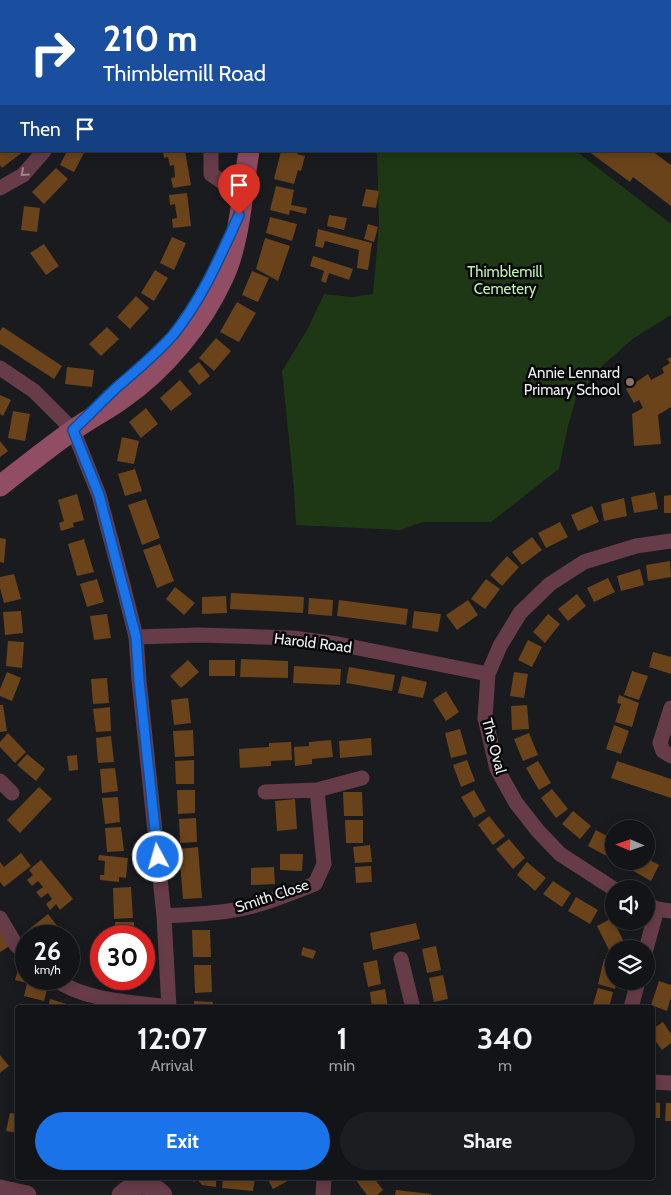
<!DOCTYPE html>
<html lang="en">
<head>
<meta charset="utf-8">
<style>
  body { margin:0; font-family:Cabin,sans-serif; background:#1c1d20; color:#f1f3f6; height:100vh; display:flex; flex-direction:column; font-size:19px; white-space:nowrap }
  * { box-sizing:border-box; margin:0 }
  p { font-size:16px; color:#9d9ea1 }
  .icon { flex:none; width:28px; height:28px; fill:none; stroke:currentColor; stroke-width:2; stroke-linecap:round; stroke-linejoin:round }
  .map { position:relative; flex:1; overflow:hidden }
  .sheet { position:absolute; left:15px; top:1005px; width:640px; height:175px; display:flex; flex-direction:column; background:#131417; border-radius:5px; box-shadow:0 2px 12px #0003,0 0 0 1px #323336 }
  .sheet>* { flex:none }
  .banner { position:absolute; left:0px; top:0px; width:671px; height:152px; box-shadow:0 2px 12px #0003,0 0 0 1px #323336; background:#1a4fa0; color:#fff; overflow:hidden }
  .needle { width:32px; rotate:272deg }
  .buttons { position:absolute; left:605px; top:820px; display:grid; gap:10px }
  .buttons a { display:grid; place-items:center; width:50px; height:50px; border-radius:50%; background:#131417; box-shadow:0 2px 12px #0003,0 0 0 1px #323336; font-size:25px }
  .speed { position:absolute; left:15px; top:925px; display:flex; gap:10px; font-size:25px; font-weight:700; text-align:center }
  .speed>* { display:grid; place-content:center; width:65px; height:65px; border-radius:50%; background:#131417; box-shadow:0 2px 12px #0003,0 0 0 1px #323336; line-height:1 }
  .speed small { font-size:12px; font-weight:400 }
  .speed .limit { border:8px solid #d22; background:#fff; color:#111 }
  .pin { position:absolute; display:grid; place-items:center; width:42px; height:42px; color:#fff; margin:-51px -21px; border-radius:50% 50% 50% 0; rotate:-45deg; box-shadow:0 0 5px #0007 }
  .pin .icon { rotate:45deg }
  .me { position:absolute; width:55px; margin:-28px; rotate:354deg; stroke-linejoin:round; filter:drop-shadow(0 0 4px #0008) }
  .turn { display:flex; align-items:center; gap:18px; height:105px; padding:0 20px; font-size:22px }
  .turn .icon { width:65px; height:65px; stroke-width:2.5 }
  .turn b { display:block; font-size:35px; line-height:42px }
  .then { display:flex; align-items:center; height:48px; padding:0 20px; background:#0003; gap:10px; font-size:19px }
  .eta { display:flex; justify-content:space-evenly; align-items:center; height:85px; text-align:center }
  .eta b { font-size:30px; font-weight:700; line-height:35px }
  .cta { display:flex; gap:10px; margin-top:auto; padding:10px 20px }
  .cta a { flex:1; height:58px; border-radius:30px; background:#1a73e8; color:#fff; font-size:20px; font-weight:700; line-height:58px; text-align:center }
  .cta a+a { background:#1c1d20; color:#f1f3f6 }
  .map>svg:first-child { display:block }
  .green { fill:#1e3714 }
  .building { fill:#6a431a }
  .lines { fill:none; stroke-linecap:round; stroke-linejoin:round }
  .minor { stroke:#663c49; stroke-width:15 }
  .tertiary { stroke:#663c49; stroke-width:19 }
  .secondary { stroke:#904d63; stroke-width:21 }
  .oneway { stroke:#9e858e }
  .route-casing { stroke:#114b97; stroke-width:12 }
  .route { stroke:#1a73e8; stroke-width:9 }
  .education-dot { fill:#8d6e63; stroke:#050607; stroke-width:2 }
  .labels { text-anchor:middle; stroke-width:5; stroke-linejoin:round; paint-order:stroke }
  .park-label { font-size:15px; fill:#c1f5ae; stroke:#050607 }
  .poi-label { font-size:15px; fill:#f1f2f5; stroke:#050607; text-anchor:end }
  .street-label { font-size:15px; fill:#f1f2f5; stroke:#050607 }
</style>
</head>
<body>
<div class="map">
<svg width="671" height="1195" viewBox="0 0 671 1195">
  <rect width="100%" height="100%" fill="#191b1f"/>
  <path class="green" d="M510 0H671V35L670 36V1H509Z
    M377 151H576L671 224V315L634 338 603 365 576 398 568 426 559 469 491 522H423L400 530 296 525 294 490 282 371 307 330 324 294 352 297 373 294 379 225Z"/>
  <path class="building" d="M0 151H24L2 168 0 165Z
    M67 151H85L74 172 60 165Z
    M163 151H185L191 185 173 188 171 178 175 177 174 165 170 166 168 157 164 158Z
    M281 151H298L297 154 305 156 301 171 298 170 294 184 274 179Z
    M588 151H652L671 165V206L633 177 630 182Z
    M56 168 68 179 44 204 32 192Z
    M276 186 294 190 291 205 307 208 306 214 290 210 289 215 270 210Z
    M366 189 379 191 376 208 362 206Z
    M187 193 191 226 173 228 172 219 177 218 175 204 170 205 169 195Z
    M24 206 40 208 37 232 21 230Z
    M329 215 347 218 344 230 327 226Z
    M270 217 297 224 292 241 266 233Z
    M368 224 378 227 374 242 364 239Z
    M318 229 372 243 368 270 357 268 359 250 325 241 323 248 315 246Z
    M172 237 186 243 174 270 160 263Z
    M265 238 290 246 278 281 256 269Z
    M44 244 59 266 46 275 30 253Z
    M313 256 353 269 349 280 329 273 326 283 321 281 324 271 310 266Z
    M155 270 168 278 154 301 141 293Z
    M252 271 269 278 258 302 242 295Z
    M136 296 149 308 130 329 117 317Z
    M237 302 256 313 239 342 220 332Z
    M3 327 62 366 54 379 0 344V331Z
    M107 327 119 339 101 356 89 344Z
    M216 338 231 351 214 371 199 358Z
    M671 357V407L658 415 661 444 634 446 632 414 643 408 639 400 634 403 626 389 648 374 651 380 664 373 662 368 670 363 667 359Z
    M199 362 210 376 199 385 188 371Z
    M67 367 94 370 92 387 65 384Z
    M180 380 192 394 171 411 160 398Z
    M0 395 11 400 3 416 0 414Z
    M146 408 158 424 141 438 129 422Z
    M13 411 30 414 25 441 8 438Z
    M122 437 139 441 134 464 117 461Z
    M0 441 8 451 0 457Z
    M135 469 142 491 125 496 118 474Z
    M655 492 658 509 634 513 631 497Z
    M77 494 84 520 73 523 74 527 61 531 59 523 64 521 58 500Z
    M671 495V513H664V496Z
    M624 498 627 516 604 521 601 504Z
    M146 499 160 538 142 545 128 505Z
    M592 506 599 522 578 531 571 515Z
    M560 522 568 537 546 548 538 533Z
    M532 537 542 550 522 565 512 552Z
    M0 538 6 539 4 563 0 562Z
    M84 539 94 572 77 576 68 544Z
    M160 544 174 581 157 588 143 550Z
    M507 556 519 567 502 586 490 575Z
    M670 561 671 577 648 581 646 565Z
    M640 569 644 585 621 591 617 576Z
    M14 574 21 599 4 603 0 588V577Z
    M608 578 615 592 594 602 587 588Z
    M97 579 104 602 87 607 80 584Z
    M486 579 500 589 485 609 471 599Z
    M175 587 195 603 184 615 166 599Z
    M231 593 304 597 303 613 230 609Z
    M577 594 586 606 568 621 558 609Z
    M226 596 227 613 202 614V597Z
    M309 598 333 600 332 616 308 614Z
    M339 600 408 609 406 625 337 616Z
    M468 600 478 615 457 630 446 615Z
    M21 611 23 633 5 635 3 612Z
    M414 611 441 614 438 632 412 628Z
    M107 614 111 638 94 640 90 616Z
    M548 614 560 624 545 643 533 632Z
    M528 640 542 647 532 667 518 660Z
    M8 641 24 642 22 668 6 666Z
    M653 652 671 657V674L649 667Z
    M241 659 288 661V678L240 677Z
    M188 660 199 672 181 688 170 676Z
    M209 660H235V676H209Z
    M294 666 341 669 340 685 293 683Z
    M349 667 395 675 392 691 346 683Z
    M632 671 648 676 639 700 624 695Z
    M7 672 21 678 12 701 0 696V689Z
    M514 672 528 674 524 698 510 696Z
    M402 676 427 682 423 698 398 693Z
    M107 678 109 703 93 704 91 679Z
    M446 691 459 712 446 721 433 700Z
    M619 695 639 703 632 727 615 722 621 704 617 703Z
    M188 698 191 723 174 725 171 700Z
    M0 705H3L7 731 0 732Z
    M527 705 529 729 512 730 511 706Z
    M110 707 111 731 96 732 93 709Z
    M614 725 629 731 621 754 606 749Z
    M460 729 467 754 451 758 445 733Z
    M193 730 194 756 175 757 173 731Z
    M8 733 26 752 15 763 0 747V742Z
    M529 733 538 755 523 761 514 739Z
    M111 736 114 762 98 763 96 738Z
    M371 738 372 755 340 758 339 741Z
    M331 740 333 757 312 759V764L295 766 294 747 309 746V742Z
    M291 742 292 760 271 761V766L240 768 239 749 269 747V743Z
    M27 754 45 769 36 781 17 765Z
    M77 755 78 770 69 771 67 756Z
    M194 760V784H176L175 761Z
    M467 760 475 781 461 787 453 765Z
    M538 761 551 783 539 790 526 768Z
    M617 761 671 779V798L611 778Z
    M115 768 118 791 102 793 100 769Z
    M39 787 52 799 20 833 7 820Z
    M552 789 568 809 556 818 541 798Z
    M177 790H195V813L178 814Z
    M474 790 486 811 474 818 461 797Z
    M343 792H362L363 816H344Z
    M118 797 120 822 105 824 102 798Z
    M295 799 297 829 277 831 275 801Z
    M573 811 591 826 580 839 562 824Z
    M489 816 505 836 493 845 478 825Z
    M196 818 197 842 180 843 179 819Z
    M345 820H363V843H346Z
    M121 827 124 851 107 852 105 828Z
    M596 830 614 840V860L588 846Z
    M509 839 525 858 513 869 496 849Z
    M370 845 372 862 355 863 353 847Z
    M198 847 202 898 183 899 179 849Z
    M21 853 31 866 4 887 0 882V862L4 867Z
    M280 854H303L302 871 280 870Z
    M99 855 128 858 126 878 119 877V882L100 880V875H104L105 861 98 860Z
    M646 858 659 865 651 881 616 861H646Z
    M41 860 73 899 60 910 56 904 50 910 46 904 52 899 48 893 41 898 36 892 43 887 38 881 32 886 27 880 33 875 29 870Z
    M527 862 546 878 535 891 517 875Z
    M371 866 372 882 356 883 355 867Z
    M274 867 275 884 251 885V868Z
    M553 881 571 893 562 907 543 894Z
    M131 887 133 918 114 919 113 888Z
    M576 897 598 910 590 924 568 911Z
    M48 914 61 931 54 936H32L27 931Z
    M612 918 624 942 609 950 597 926Z
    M115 922H134V936H115Z
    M416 923 420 939 373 950 370 933Z
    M0 924 13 944 0 952Z
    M192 930H210L211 957H193Z
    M436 946 441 970 427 973 422 949Z
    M303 947 316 951 313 959 301 955Z
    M604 959 614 961V981H617L615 989 598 984Z
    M377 960 381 984 368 987 363 963Z
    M194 965H211L212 992 195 993Z
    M19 967 26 969V979H38L36 983 48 986 44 1001 24 996 27 983 15 980Z
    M443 975 448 999 434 1002 429 978Z
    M117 979H135V988H117Z
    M659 981 671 985V997L667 1011 651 1005Z
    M598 988 613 992 609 1008H592Z
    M385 989 388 1008H372L370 992Z
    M50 999 70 1005 69 1008H48Z
    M194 1001 213 1002V1008H194Z
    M663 1022 671 1034V1043L662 1050 652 1036V1029Z
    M0 1055 9 1066 0 1073Z
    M652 1102 660 1103V1118H652Z
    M666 1103H671V1121H665Z
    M10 1113 18 1114V1133L6 1131Z
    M190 1178H216V1187L202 1185 197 1179 194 1182Z
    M223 1178H255L253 1191 222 1188Z
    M267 1178H293L273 1189Z
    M358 1178H374L383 1190 377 1195H367L355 1179Z
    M396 1190 431 1194V1195H395Z"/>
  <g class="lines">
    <path class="minor" d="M10 0 12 1
      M240 1 241 0
      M211 151V174L221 181 243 186
      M0 188 23 175 44 151
      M0 368 34 391 73 430 99 495 123 585 136 637 139 680 164 916 169 1008
      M136 637 199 635 293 638 338 644 488 674
      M671 708 660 743 663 751 671 756
      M0 781 12 793
      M265 792 317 790 362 778
      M614 889 560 854 538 831 516 803 497 769 485 718 488 674 500 646 520 613 550 584 584 562 636 546 671 541
      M646 904 657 909 671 911
      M164 916C193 914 221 914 249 907 272 902 293 892 315 884L324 864 317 790
      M0 918 16 945 26 954
      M646 949 657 909
      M401 959 413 1008
      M55 979C84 1001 134 1002 169 1007
      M631 1008 638 981
      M652 1082 671 1083
      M323 1195 324 1178"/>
    <path class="tertiary" d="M0 1189 27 1195
      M121 1195C134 1182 151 1182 163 1195"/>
    <path class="secondary" d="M286 1V0
      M0 486C24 467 48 448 72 431 88 419 107 410 123 398 163 371 202 324 222 280 240 244 242 192 249 151"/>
  </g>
  <defs><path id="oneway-chevron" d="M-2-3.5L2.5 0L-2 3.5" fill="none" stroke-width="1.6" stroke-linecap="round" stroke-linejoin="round" transform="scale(1.25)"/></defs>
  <use class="oneway" href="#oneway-chevron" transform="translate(24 173) rotate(138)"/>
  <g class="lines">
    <g class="route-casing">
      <path id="route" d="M158 857 139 680 136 637 99 495 73 430C88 416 102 401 117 387 136 371 156 354 173 335 202 299 220 257 239 215"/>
    </g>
    <use href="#route" class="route"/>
  </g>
  <circle class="education-dot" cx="630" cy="382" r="5"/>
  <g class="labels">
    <g class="park-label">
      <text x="505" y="277">Thimblemill<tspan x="505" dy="17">Cemetery</tspan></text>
    </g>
    <g class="poi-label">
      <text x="620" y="378">Annie Lennard<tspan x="620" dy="17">Primary School</tspan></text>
    </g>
    <g class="street-label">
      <text transform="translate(313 643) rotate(7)" y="5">Harold Road</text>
      <text transform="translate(494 746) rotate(75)" y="5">The Oval</text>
      <text transform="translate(272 896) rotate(-18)" y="5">Smith Close</text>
    </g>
  </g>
</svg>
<div class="buttons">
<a><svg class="needle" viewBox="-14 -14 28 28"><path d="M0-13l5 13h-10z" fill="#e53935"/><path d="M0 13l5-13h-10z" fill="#9d9ea1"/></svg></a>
<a><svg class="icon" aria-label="sound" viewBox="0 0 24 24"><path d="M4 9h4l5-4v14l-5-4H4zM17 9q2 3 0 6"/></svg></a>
<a><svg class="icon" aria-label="layers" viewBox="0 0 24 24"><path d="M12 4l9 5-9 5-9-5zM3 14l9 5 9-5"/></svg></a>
</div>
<div class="speed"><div>26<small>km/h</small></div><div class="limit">30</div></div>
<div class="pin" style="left:239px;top:215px;background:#d93025"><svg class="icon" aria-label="arrive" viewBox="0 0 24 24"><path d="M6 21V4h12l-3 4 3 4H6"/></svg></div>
<svg class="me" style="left:158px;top:857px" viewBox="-20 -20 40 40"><circle r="17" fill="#1a73e8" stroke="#fff" stroke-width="3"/><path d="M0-11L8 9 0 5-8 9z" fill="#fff"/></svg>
<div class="banner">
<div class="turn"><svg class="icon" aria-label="right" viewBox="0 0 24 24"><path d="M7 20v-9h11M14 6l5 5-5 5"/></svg><div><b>210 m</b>Thimblemill Road</div></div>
<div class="then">Then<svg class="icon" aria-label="arrive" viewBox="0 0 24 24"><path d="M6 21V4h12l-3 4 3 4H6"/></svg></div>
</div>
<section class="sheet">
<div class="eta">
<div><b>12:07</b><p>Arrival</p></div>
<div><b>1</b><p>min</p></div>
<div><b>340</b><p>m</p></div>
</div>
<div class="cta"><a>Exit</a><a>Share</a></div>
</section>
</div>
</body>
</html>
